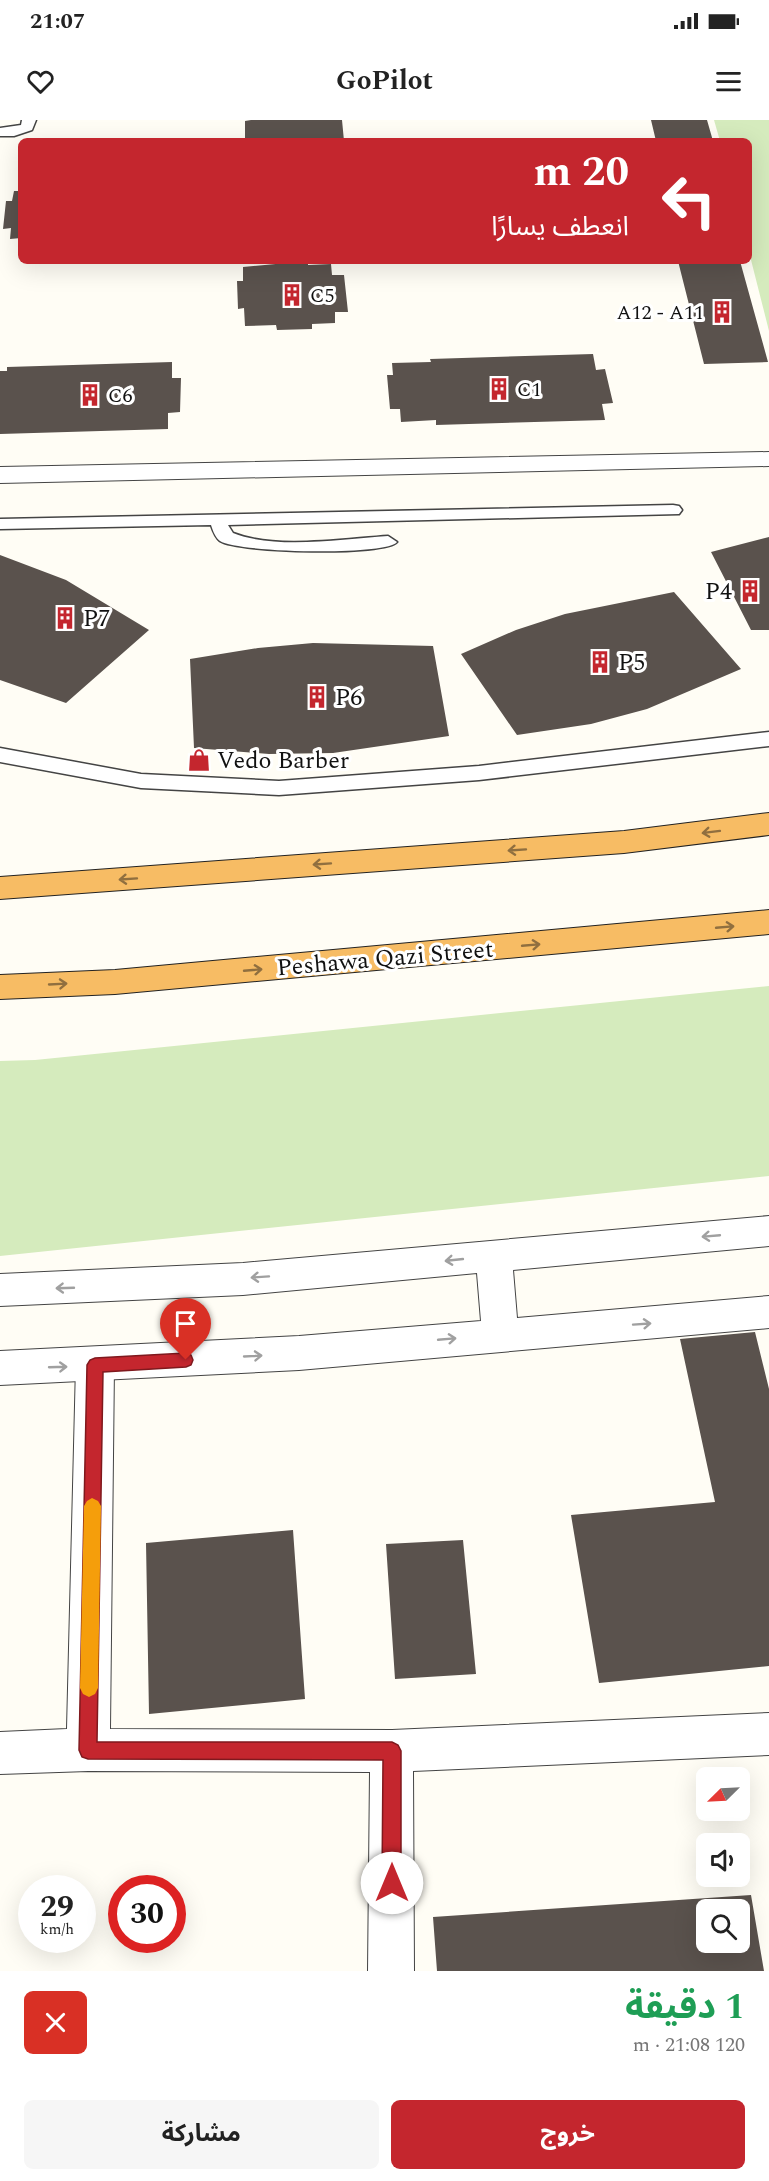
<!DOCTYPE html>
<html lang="ar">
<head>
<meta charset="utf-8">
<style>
  body { margin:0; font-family:Spectral,"Noto Sans Arabic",serif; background:#f6f6f6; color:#222; direction:rtl; height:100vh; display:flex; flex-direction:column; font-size:22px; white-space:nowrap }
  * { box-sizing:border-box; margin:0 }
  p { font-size:20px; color:#767676 }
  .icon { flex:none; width:33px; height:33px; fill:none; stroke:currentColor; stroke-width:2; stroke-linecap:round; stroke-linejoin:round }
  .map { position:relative; height:1851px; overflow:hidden; direction:ltr }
  .details { display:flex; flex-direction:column; background:#fff; flex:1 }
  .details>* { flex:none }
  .guide { position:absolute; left:18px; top:18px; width:734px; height:126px; border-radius:9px; box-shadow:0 6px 24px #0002; direction:rtl; background:#c4262e; color:#fff; overflow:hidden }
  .needle { width:39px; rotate:246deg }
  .tools { position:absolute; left:696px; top:1647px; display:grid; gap:12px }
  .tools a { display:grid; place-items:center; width:54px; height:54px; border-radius:9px; background:#fff; box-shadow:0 6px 24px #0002; font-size:30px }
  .speed { position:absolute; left:18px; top:1755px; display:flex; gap:12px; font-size:30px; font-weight:700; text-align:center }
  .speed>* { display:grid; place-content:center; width:78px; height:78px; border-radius:50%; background:#fff; box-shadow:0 6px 24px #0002; line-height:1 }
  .speed small { font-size:15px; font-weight:400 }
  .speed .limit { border:9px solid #d22; background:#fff; color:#111 }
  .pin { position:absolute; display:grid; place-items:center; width:51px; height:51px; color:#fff; margin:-62px -26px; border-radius:50% 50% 50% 0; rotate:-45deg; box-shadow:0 0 6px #0007 }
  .pin .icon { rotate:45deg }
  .me { position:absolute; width:66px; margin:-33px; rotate:0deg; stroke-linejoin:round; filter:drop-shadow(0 0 4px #0008) }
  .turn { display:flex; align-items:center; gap:21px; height:126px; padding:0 24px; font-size:27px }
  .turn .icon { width:78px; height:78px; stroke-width:2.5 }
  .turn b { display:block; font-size:42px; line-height:51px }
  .round { display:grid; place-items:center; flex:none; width:63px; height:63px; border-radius:9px; background:#f6f6f6 }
  .headline { display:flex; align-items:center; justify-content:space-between; height:102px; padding:0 24px }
  h1 { font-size:36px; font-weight:700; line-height:45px; color:#1e9e55 }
  .primary-button { display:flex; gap:12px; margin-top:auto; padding:12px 24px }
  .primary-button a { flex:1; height:69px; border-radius:9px; background:#c4262e; color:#fff; font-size:24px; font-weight:700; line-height:69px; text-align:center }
  .primary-button a+a { background:#f6f6f6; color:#222 }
  .status { display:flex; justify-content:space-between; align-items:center; height:42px; padding:0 30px; background:#fff; direction:ltr }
  .status svg { height:16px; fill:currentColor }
  header { display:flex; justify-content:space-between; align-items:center; height:78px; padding:0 24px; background:#fff; font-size:27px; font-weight:700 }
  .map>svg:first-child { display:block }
  .green { fill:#d5ebbd }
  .building { fill:#5a524d; fill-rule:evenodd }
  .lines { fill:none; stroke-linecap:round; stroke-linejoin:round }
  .service-casing { stroke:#444; stroke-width:3 }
  .minor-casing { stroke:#444; stroke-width:2 }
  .tertiary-casing { stroke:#444; stroke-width:2 }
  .trunk-casing { stroke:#222; stroke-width:2 }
  .service { fill:#fff; fill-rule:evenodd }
  .minor { fill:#fff; fill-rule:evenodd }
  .tertiary { fill:#fff; fill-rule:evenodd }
  .trunk { fill:#f7bc64; fill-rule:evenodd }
  .oneway { stroke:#906f3f }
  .oneway2 { stroke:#a0a0a0 }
  .route { fill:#c4262e; stroke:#7f191e; stroke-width:1.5 }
  .slow { fill:#f59e0b }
  .labels { text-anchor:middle; stroke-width:6; stroke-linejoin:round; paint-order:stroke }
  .far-poi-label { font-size:20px; fill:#111; stroke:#fff; text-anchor:start }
  .poi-label { font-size:24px; fill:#111; stroke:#fff; text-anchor:start }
  .street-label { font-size:24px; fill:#111; stroke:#fff }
</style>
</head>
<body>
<div class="status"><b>21:07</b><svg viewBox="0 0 49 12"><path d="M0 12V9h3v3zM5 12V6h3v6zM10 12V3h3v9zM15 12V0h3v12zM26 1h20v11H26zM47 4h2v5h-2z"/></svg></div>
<header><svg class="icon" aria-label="menu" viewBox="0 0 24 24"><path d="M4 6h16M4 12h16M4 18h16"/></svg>GoPilot<svg class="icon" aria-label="heart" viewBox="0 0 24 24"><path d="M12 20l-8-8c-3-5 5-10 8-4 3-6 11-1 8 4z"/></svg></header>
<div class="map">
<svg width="769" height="1851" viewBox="0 0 769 1851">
  <rect width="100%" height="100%" fill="#fffdf5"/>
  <path class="green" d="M714 0H769V211L749 132 748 21H720Z
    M769 866V1056L0 1136V941L35 940Z"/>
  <path class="building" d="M251 0H342L344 21H245V1Z
    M651 0H707L713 21H656Z
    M14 71H21V118L10 119 11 108 3 109 6 81H12Z
    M308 141V145L331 144 332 155H344L348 192H335V203L312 204V209L277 210 276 205 245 206 244 188 238 189 237 161H243V147Z
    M678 141H740L768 242 704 244Z
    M593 234 596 250 605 249 613 283 602 284 605 300 436 305V300L401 302 400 289H390L387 255H393L392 243 431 242 430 239Z
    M172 242V258H181L180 292 168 293V309L0 314V251H7V247Z
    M769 417V510H751L711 432Z
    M0 435 66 460 149 510 66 583 0 560Z
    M674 472 741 549 647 589 591 604 517 615 461 534 516 510 565 494Z
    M313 523 433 526 449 616 333 633 269 634 194 628 190 539 258 528Z
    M755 1212 769 1269V1546L599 1563 571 1395 715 1382 680 1219Z
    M293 1410 305 1579 149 1594 146 1423Z
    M463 1420 476 1554 395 1559 386 1424Z
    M751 1775 764 1851H437L433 1797ZM706 1790H740V1822H706Z"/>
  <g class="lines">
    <g class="service-casing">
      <path id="service" d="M22 0H36L32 10 14 16H0V8L21 5Z
        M673 385 679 386 682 390 679 394 228 405 233 413C276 430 342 419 388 416L397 422C387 436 239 433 220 421 215 417 213 411 211 405L0 409V399Z
        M769 612V626L479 660 279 675 141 668 0 642V628L141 654 279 661 479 646Z"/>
    </g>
    <g class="minor-casing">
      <path id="minor" d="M769 332V346L0 363V347Z
        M95 1228 108 1233 114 1245 110 1609 392 1610 769 1593V1635L413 1651 414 1851H368L370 1652 88 1651 0 1654V1612L67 1609 76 1245 82 1233Z"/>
    </g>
    <g class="tertiary-casing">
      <path id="tertiary" d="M769 1096V1126L513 1150 517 1198 769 1176V1208L299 1250 0 1265V1231L299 1216 481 1201 477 1153 243 1175 0 1186V1154L243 1143Z"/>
    </g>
    <g class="trunk-casing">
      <path id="trunk" d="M769 693V715L624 733 0 779V757L624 711Z
        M769 790V814L115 874 0 879V855L115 850Z"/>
    </g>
    <use href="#service" class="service"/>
    <use href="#minor" class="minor"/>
    <use href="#tertiary" class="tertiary"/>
    <use href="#trunk" class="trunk"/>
  </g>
  <defs><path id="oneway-shaft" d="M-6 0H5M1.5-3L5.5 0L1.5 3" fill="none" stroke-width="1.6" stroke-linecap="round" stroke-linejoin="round" transform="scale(1.5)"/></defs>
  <g class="oneway">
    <use href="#oneway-shaft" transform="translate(711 712) rotate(173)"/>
    <use href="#oneway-shaft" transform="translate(517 730) rotate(176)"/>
    <use href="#oneway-shaft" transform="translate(322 744) rotate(176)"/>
    <use href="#oneway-shaft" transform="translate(128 759) rotate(176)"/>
    <use href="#oneway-shaft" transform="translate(725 807) rotate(-5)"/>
    <use href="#oneway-shaft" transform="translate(531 825) rotate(-5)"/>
    <use href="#oneway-shaft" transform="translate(253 850) rotate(-5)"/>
    <use href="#oneway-shaft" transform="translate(58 864) rotate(-3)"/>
  </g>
  <g class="oneway2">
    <use href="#oneway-shaft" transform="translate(711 1116) rotate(175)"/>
    <use href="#oneway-shaft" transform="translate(454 1140) rotate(174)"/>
    <use href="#oneway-shaft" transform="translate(260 1157) rotate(176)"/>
    <use href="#oneway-shaft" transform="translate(65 1168) rotate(178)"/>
    <use href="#oneway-shaft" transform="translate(642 1204) rotate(-4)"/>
    <use href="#oneway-shaft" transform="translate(447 1219) rotate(-5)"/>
    <use href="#oneway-shaft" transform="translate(253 1236) rotate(-3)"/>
    <use href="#oneway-shaft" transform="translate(58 1247) rotate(-2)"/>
  </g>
  <path class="route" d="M186 1233 191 1235 193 1240 191 1245 186 1247 103 1252 97 1622H392L398 1625 401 1631V1763L398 1770 392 1772 385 1770 382 1763 383 1640 88 1639 82 1637 79 1630 87 1245 90 1240 95 1238Z"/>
  <path class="slow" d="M92 1378 98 1381 101 1386 98 1568 95 1574 89 1577 83 1574 80 1568 84 1386 87 1381Z"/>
  <defs>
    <g id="building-bare" transform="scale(1.8)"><path d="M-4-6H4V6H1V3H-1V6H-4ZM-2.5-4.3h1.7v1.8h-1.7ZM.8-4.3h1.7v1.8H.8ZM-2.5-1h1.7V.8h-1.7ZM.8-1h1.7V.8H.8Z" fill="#c4262e" stroke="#fff" stroke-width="2.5" paint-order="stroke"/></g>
    <g id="shop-bare" transform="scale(1.8)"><path d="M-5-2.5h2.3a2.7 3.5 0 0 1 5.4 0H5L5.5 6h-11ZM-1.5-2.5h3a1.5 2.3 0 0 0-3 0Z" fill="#c4262e" stroke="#fff" stroke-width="2.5" paint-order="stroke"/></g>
  </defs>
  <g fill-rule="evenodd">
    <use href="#building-bare" x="292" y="175"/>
    <use href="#building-bare" x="722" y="192"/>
    <use href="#building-bare" x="499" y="269"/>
    <use href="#building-bare" x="90" y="275"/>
    <use href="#building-bare" x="750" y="471"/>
    <use href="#building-bare" x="65" y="498"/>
    <use href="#building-bare" x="600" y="542"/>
    <use href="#building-bare" x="317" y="577"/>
    <use href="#shop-bare" x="199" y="640"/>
  </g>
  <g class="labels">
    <g class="far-poi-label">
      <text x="310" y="182">C5</text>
      <text x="704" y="199" text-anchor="end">A12 - A11</text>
      <text x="517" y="276">C1</text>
      <text x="108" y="282">C6</text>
    </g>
    <g class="poi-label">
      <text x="732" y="479" text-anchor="end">P4</text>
      <text x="83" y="506">P7</text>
      <text x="618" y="550">P5</text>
      <text x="335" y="585">P6</text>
      <text x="217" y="648">Vedo Barber</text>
    </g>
    <g class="street-label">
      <text transform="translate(385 838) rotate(-5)" y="8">Peshawa Qazi Street</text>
    </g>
  </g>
</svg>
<div class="tools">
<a><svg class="needle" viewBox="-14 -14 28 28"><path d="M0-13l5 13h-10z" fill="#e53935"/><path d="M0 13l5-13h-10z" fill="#767676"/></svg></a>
<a><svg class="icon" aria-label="sound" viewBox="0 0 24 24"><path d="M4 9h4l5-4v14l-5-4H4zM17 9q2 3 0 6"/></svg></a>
<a><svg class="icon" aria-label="search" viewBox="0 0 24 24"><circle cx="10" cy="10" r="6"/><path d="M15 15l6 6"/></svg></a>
</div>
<div class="speed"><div>29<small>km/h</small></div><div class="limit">30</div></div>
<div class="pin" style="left:186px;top:1240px;background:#d93025"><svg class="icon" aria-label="arrive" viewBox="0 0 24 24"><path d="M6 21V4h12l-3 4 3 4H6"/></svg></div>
<svg class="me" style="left:392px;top:1763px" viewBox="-20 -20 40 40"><circle r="19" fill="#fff"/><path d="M0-13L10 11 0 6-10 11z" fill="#c4262e"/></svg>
<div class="guide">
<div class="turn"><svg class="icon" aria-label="left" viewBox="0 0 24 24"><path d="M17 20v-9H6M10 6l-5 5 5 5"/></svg><div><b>20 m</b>انعطف يسارًا</div></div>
</div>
</div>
<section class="details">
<div class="headline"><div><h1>1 دقيقة</h1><p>120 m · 21:08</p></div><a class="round" style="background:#d93025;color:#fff"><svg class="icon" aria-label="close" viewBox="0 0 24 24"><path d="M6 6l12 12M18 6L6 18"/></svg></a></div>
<div class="primary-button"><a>خروج</a><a>مشاركة</a></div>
</section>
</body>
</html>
